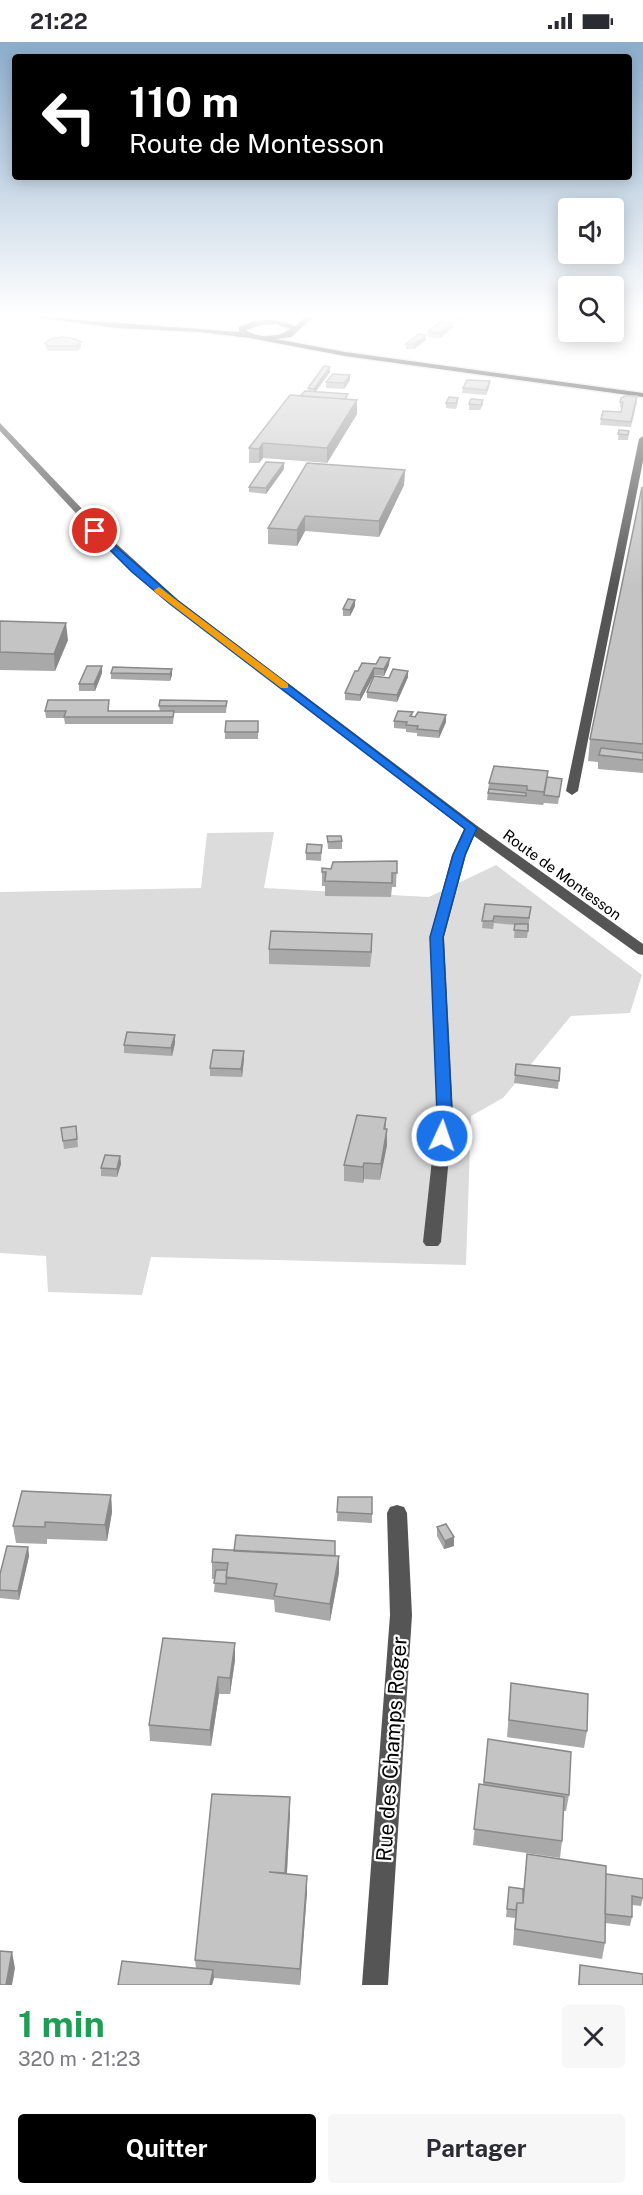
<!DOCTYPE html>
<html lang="fr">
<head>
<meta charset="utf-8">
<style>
  body { margin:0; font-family:"Public Sans",sans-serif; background:#f7f7f7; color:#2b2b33; height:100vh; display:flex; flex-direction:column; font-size:22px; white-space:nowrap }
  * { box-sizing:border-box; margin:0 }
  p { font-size:20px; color:#7c7c81 }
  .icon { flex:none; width:33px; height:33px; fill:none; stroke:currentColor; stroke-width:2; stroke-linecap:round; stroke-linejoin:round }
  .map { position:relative; height:1943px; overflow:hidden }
  .side { display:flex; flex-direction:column; background:#fff; flex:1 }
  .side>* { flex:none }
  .guide { position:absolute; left:12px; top:12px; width:620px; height:126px; border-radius:6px; box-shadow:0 3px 15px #0003; background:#000; color:#fff; overflow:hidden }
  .fabs { position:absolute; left:558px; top:156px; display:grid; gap:12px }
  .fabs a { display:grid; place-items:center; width:66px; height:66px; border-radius:6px; background:#fff; box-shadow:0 3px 15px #0003; font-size:30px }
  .pin { position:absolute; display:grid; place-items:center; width:51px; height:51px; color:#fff; margin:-26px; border:3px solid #fff; border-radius:50%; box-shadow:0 2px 6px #0007 }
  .me { position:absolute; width:66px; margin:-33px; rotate:3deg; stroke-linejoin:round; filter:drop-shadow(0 0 4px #0008) }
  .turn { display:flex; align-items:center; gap:21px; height:126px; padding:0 18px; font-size:27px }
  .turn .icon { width:78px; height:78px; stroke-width:2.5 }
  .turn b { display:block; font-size:42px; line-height:51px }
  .round { display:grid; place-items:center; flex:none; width:63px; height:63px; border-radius:6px; background:#f7f7f7 }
  .overview { display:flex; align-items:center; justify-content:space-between; height:102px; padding:0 18px }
  h1 { font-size:36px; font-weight:700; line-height:45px; color:#1e9e55 }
  .button { display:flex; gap:12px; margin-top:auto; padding:12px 18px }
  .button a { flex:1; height:69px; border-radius:6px; background:#000; color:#fff; font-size:24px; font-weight:700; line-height:69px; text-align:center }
  .button a+a { background:#f7f7f7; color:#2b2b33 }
  .status { display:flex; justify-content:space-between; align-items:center; height:42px; padding:0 30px; background:#fff; direction:ltr }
  .status svg { height:16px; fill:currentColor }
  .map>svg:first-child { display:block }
  .green { fill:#dcdcdc }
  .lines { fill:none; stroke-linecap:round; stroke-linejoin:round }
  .major-casing { stroke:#dbdbdb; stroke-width:3 }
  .minor { fill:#555; fill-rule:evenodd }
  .major { fill:#000; fill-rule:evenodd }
  .wall { fill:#a9a9a9 }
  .shaded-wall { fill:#898989 }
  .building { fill:#c4c4c4; stroke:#898989; stroke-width:1.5 }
  .route { fill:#1a73e8; stroke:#114b97; stroke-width:1.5 }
  .slow { fill:#f59e0b }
  .labels { text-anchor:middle; stroke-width:4.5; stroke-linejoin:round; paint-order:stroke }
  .far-street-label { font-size:15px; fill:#000; stroke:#fff }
  .near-street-label { font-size:21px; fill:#000; stroke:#fff }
</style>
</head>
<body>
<div class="status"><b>21:22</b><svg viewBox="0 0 49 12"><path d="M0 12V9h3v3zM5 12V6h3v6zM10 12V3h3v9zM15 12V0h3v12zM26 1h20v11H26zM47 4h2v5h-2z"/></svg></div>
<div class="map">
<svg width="643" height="1943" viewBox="0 0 643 1943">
  <rect width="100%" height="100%" fill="#fff"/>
  <path class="green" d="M274 790 264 846 429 855 496 823 642 933 630 971 571 974 503 1056 471 1074 466 1223 151 1215 142 1253 48 1250 46 1214 0 1211V850L201 846 207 791Z"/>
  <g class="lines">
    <g class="major-casing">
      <path id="major" d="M28 274 239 290V285C257 276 277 275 295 284L306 274H314L291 295 276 297 345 310 643 351V355L345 314 250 296 200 290 117 286ZM276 282 290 287C280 296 255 296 246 288L261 283Z"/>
    </g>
    <path class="minor" d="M0 381 109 495 178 558 476 783 643 902V913L638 912 474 794 466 813 444 895 453 1072 441 1200 438 1204H426L423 1200 437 1072 430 895 452 813 464 787 147 542C95 494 48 441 0 389Z
      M643 394V419L578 749 572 753 566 749 639 397Z
      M397 1463 404 1465 407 1471 412 1573 388 1943H362L390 1573 387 1471 390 1465Z"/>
    <use href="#major" class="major"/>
  </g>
  <path class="wall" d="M450 274H467L460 278 450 276Z
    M453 286 440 296 428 295V290Z
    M426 293V298L414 307H406V302Z
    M81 300V305L77 309H49L46 306 45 301Z
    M330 330 315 350 348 357 357 358V372L327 421 263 416 259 421H249V406L300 354 308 349V346Z
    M350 333V338L344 347 326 346V340Z
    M490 339 489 345 486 353 462 351 463 346Z
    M458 356V361L456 367 446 366V361Z
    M483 358V363L480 368H469V362Z
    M620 360H637L631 385 600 383 601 377 621 370 622 366 620 365Z
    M619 388 629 389 628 398H618Z
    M284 427 266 452 249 450V445Z
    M405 428 404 443 379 495 305 489 297 504 268 502V486Z
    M643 445V731L598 727V720L588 719 590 697Z
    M355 558V564L350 574H343V567Z
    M0 579 68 598 55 629 0 628Z
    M389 623 384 634 374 633 360 659 345 658V651L358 629Z
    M102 624V631L95 649H79V642Z
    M172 627V633L170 639 111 637V631Z
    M408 635 397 660 367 656V650L389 636Z
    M227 659 226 671H174L173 682H65L64 676H46L45 669 109 665V669H160L159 664Z
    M413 670 412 674 446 680 439 696 417 694V691L406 690V687L394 686V679Z
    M258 679V697H225V690Z
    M548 729 547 736 562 737 558 762 544 761 543 763 487 758 489 741Z
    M327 794 342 799V807H328Z
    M322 803 321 819 306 818V811Z
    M397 819 396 845H392L391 855 325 854V844H322V830L331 827Z
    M485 862 531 865 527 896H514L515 883 494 881 493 887 482 886Z
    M372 892 370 925 269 922V907Z
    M175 993V1001L172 1014 124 1011V1003Z
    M244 1017 242 1035 210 1034V1026Z
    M560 1026 558 1047 514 1041 515 1033Z
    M386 1076V1087H387V1103L380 1138 364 1137 363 1141 344 1139V1123Z
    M76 1084 78 1105 64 1107 61 1086Z
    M120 1114 121 1122 117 1135 101 1134V1126Z
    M111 1453 112 1470 107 1499 47 1497V1502L16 1501 13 1484Z
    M338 1455H372V1481L337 1479Z
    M437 1485 454 1504 444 1507 437 1494Z
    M28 1505 29 1514 19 1558 0 1556V1532Z
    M234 1509 339 1514V1531L330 1579 275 1570 274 1558 214 1550 215 1537H212V1520Z
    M235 1601V1618L230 1652H219L211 1704 150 1699 149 1683Z
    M510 1657 587 1689 584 1706 507 1695Z
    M488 1697 569 1753 566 1769H563L562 1799 560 1816 473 1803 479 1742 483 1743Z
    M290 1755V1771L287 1832 307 1834V1850L300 1943 214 1936 212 1943H118L196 1926 195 1918Z
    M527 1812 606 1832 643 1856 641 1864 632 1863V1875L630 1884 605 1881V1901L602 1917 513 1903 515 1876 506 1875 509 1845 523 1854Z
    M580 1923 643 1943H578Z"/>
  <path class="shaded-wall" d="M460 274H467L460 278Z
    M453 281V286L440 296V291Z
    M426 293V298L414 307V302Z
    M81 300V305L77 309 76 304Z
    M330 325V330L314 352V347Z
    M350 333V338L344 347V341Z
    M490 339 489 345 486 353V348Z
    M357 358V372L327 421V406Z
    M263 401V416L259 421V407Z
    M284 421V427L266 452V446Z
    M405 428 404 443 379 495V479Z
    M305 474V489L297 504V488Z
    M355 558V564L350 574V568Z
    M66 581 68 598 55 629 54 612Z
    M390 616 389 623 384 634V627Z
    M102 624V631L95 649 94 642Z
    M374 626V633L360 659V653Z
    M172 627V633L170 639V632Z
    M408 629V635L397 660V653Z
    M446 673V680L439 696V689Z
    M372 892V907L370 925 371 910Z
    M175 993V1001L172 1014 171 1006Z
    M244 1009V1017L242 1035 241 1027Z
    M387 1087V1103L380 1138 381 1122Z
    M120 1114 121 1122 117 1135V1127Z
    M364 1121V1137L363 1141V1125Z
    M111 1453 112 1470 107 1499 105 1483Z
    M454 1495V1504L444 1507 445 1499Z
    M28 1505 29 1514 19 1558 18 1549Z
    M339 1514V1531L330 1579V1562Z
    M235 1601V1618L230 1652V1636Z
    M218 1635 219 1652 211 1704 210 1688Z
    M290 1755V1771L286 1847 285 1831Z
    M307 1834V1850L300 1943V1927Z
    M12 1910 15 1926 12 1943H6Z
    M213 1928 214 1936 212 1943H210Z"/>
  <path class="building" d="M441 279 453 281 440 291 428 290Z
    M419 292 426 293 414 302H406Z
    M63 295 75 297 81 300 76 304H49L45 301 51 297Z
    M324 324 330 325 314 347 308 346Z
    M333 332 350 333 344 341 326 340Z
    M467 338 490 339 486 348 463 346Z
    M305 349 348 352 345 357 300 354Z
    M290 353 357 358 327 406 263 401 259 407 249 406Z
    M625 354H637L631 380 601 377 603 369 621 370 623 360H620L621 356Z
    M449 355 458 356 456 361H446Z
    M471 357 483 358 481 363 469 362Z
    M619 388 629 389 628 393 618 392Z
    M266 420 284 421 266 446 249 445Z
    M307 421 405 428 379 479 305 474 297 488 268 486Z
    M642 445 643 702 590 697Z
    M348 557 355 558 350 568 343 567Z
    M0 579 66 581 54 612 0 610Z
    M380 615 390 616 384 627 374 626 360 653 345 651 355 629H358L362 621 376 622Z
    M87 624H102L94 642H79Z
    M113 625 172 627 170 632 111 631Z
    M393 627 408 629 397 653 367 650 374 634 389 636Z
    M48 658H109L108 669H174L173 675H64L66 669H45Z
    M160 658 227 659 226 664H159Z
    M398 669 413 670 410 674 415 675 418 670 446 673 439 689 417 687 418 684 406 683 407 680 394 679Z
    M226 679H258V690H225Z
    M601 706 643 711V718L599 713Z
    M494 724 548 729 544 750 527 748V744L489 741Z
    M547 735 562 737 559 755 544 753Z
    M489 747 526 751V754L488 751Z
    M327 794H341L342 799 328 800Z
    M307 802 322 803 321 811H306Z
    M397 819V831H392V841L325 839 326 830H322V826L331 827 333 820Z
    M485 862 531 865 529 876 494 874 493 879H482Z
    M515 882H528V889L514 888Z
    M271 889 372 892 371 910 269 907Z
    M127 990 175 993 171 1006 124 1003Z
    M213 1008 244 1009 241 1027 210 1026Z
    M516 1022 560 1026 559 1039 515 1033Z
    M357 1073 386 1076 384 1087H387L381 1122 364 1121 363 1125 344 1123Z
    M76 1084 77 1097 63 1099 61 1086Z
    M105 1113 120 1114 117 1127 101 1126Z
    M22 1449 111 1453 105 1483 45 1480V1485L13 1484Z
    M338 1455H372V1472L337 1470Z
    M446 1482 454 1495 445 1499 437 1485Z
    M236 1493 335 1499V1514L234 1509Z
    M7 1504 28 1505 18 1549 0 1548V1532Z
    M213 1507 339 1514 330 1562 274 1554 277 1542 226 1535 228 1521 212 1520Z
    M216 1528H227L226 1542 214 1541Z
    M163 1596 235 1601 230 1636 218 1635 210 1688 149 1683Z
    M511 1641 588 1652 587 1689 509 1678Z
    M488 1697 571 1710 569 1753 484 1740Z
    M479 1742 564 1755 562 1799 474 1787Z
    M212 1752 290 1755 285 1831 269 1830 307 1834 300 1927 195 1918Z
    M527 1812 606 1824 605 1901 515 1887 517 1861H523Z
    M606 1832 643 1837V1856L632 1854V1875L605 1872Z
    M509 1845 523 1847V1861H517L516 1868 507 1867Z
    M0 1909 12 1910 6 1943H0Z
    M122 1919 213 1928 210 1943H118Z
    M580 1923 643 1932V1943H579Z"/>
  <linearGradient id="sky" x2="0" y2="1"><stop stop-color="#8cadcc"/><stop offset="0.5" stop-color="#fff"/><stop offset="1" stop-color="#fff" stop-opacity="0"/></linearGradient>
  <rect width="643" height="546" fill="url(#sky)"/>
  <path class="route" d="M95 486 177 558 477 786 465 813 443 895 452 1072 448 1097 442 1098 435 1094 437 1072 430 895 453 813 465 787 170 562 132 530 91 489Z"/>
  <path class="slow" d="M159 545 288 642V646H281L155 550 154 548Z"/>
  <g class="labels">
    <g class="far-street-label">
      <text transform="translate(562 833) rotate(36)" y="5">Route de Montesson</text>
    </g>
    <g class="near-street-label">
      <text transform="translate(392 1707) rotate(-86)" y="7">Rue des Champs Roger</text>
    </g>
  </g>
</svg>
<div class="fabs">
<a><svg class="icon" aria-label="sound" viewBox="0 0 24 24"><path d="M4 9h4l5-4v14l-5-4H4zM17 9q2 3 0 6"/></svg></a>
<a><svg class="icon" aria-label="search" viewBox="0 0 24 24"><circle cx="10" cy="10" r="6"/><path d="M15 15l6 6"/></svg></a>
</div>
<div class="pin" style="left:95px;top:489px;background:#d93025"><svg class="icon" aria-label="arrive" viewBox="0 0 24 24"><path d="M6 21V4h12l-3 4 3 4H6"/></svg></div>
<svg class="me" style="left:442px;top:1094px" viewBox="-20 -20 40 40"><circle r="17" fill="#1a73e8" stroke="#fff" stroke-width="3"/><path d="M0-11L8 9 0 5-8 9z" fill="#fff"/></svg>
<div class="guide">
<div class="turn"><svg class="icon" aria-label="left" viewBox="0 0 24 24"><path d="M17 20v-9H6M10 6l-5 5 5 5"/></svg><div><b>110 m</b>Route de Montesson</div></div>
</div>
</div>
<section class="side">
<div class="overview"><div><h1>1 min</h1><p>320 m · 21:23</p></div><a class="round"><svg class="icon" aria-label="close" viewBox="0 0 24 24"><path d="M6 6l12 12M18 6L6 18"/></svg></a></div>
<div class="button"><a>Quitter</a><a>Partager</a></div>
</section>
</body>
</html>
